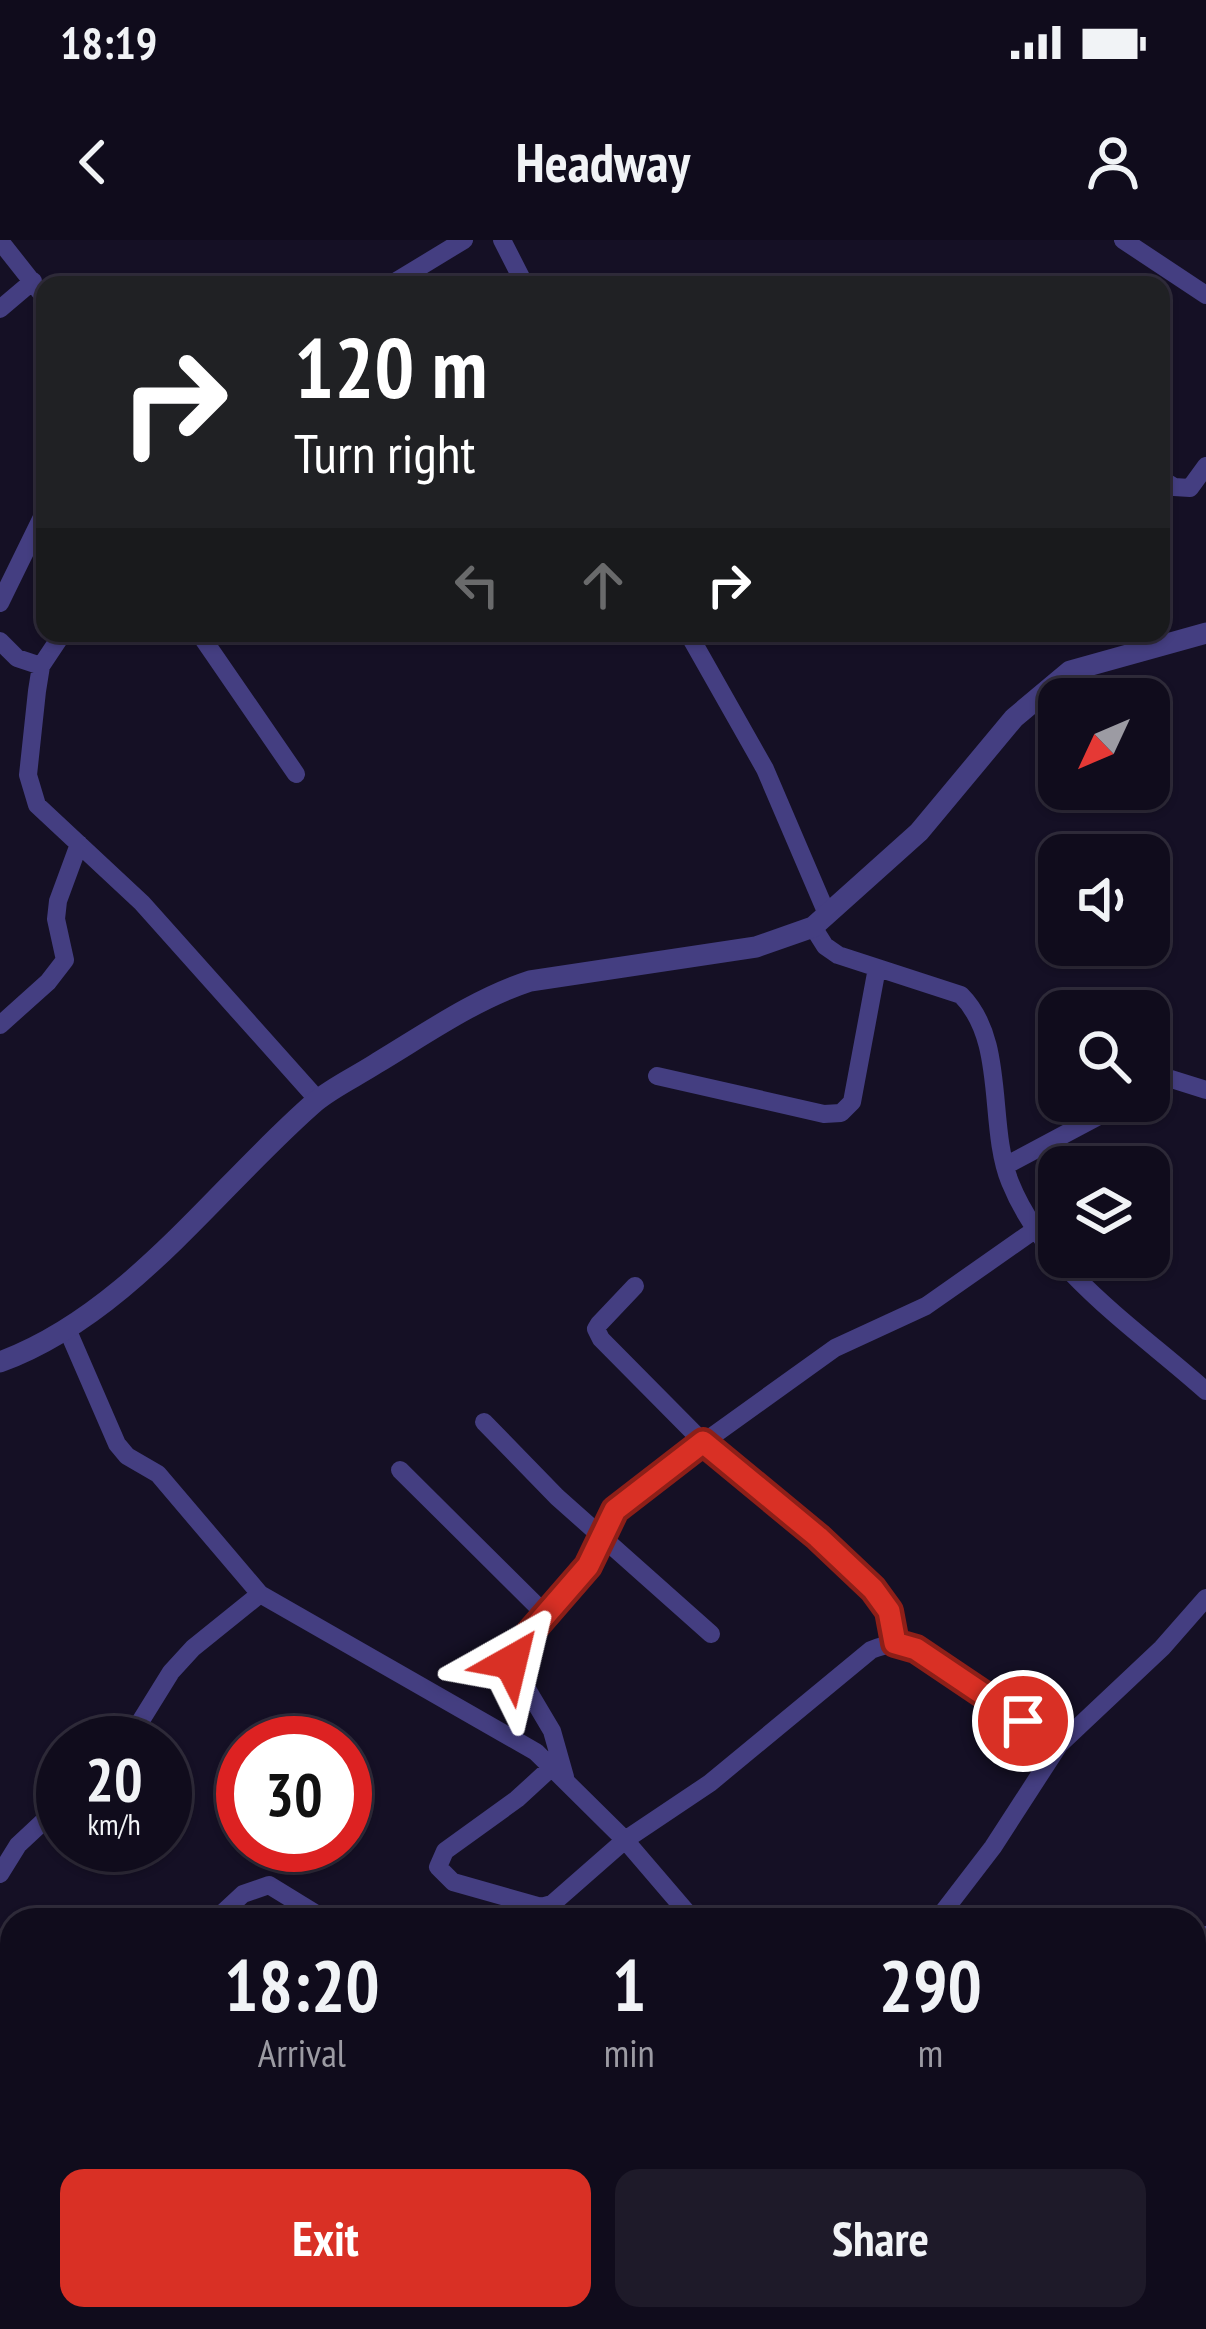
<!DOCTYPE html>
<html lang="en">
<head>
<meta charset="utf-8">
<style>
  body { margin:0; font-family:"PT Sans Narrow",sans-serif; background:#1e1a29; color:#f1f3f6; height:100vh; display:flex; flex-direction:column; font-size:45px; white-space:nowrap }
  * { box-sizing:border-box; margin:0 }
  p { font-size:39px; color:#9c9ba3 }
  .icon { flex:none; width:66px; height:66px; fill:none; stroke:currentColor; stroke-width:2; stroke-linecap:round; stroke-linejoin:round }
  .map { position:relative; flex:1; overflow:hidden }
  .panel { position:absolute; left:0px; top:1668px; width:1206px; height:423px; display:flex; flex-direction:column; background:#100c1c; border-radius:36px 36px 0 0; box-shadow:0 3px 9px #0004,0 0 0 3px #302c3b }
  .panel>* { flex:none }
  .guide { position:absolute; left:36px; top:36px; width:1134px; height:366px; border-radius:24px; box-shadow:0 3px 9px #0004,0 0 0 3px #302c3b; background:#202124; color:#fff; overflow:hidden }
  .needle { width:78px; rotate:226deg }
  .controls { position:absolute; left:1038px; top:438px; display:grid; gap:24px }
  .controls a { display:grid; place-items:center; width:132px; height:132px; border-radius:24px; background:#100c1c; box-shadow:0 3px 9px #0004,0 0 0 3px #302c3b; font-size:60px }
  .speed { position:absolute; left:36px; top:1476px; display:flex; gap:24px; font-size:60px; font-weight:700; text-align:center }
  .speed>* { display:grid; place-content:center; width:156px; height:156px; border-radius:50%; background:#100c1c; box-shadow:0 3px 9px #0004,0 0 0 3px #302c3b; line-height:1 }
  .speed small { font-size:30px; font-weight:400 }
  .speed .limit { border:18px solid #d22; background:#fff; color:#111 }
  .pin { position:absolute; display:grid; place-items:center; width:102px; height:102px; color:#fff; margin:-51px; border:6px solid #fff; border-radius:50%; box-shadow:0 3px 12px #0007 }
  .me { position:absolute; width:132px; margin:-66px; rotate:37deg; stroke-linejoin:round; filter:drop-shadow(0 0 9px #0008) }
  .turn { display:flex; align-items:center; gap:42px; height:252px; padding:0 60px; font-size:54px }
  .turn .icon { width:156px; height:156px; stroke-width:2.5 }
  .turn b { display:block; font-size:84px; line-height:102px }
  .lanes { display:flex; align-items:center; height:114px; padding:0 60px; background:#0003; justify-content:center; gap:60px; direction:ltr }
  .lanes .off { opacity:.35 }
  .eta { display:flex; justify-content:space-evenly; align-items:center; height:204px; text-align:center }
  .eta b { font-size:72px; font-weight:700; line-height:84px }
  .button { display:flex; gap:24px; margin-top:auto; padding:24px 60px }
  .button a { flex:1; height:138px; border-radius:24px; background:#d93025; color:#fff; font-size:48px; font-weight:700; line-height:138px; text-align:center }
  .button a+a { background:#1e1a29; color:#f1f3f6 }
  .status { display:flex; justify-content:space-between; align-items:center; height:84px; padding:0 60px; background:#100c1c; direction:ltr }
  .status svg { height:33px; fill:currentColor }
  header { display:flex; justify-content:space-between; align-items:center; height:156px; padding:0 60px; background:#100c1c; font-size:54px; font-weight:700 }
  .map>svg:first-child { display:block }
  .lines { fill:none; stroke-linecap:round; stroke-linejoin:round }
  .minor { stroke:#443e81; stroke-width:18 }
  .tertiary { stroke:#443e81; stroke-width:21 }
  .route-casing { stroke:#8d1f18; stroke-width:30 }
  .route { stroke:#d93025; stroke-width:21 }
</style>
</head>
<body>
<div class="status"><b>18:19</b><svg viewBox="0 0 49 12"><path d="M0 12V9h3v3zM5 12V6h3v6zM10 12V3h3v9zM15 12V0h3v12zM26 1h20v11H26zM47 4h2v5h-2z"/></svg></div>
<header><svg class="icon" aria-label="back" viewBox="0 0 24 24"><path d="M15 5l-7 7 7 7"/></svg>Headway<svg class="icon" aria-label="person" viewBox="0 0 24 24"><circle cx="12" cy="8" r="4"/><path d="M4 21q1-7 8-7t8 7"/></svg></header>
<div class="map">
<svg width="1206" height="2089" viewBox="0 0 1206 2089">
  <rect width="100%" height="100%" fill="#151025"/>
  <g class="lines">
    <path class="minor" d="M502 0 525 45
      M1123 0 1206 55
      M0 1 45 58
      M390 45 464 0
      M0 69 33 41
      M1161 239 1174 247 1190 248 1206 226
      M0 363 45 271
      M63 393 41 426 37 451 28 535 37 565 142 663 318 860
      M199 393 296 534
      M688 393 765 529 827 674
      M0 401 17 418 41 426
      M813 687 825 706 838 715 961 755C1007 801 987 885 1010 942 1045 1030 1138 1090 1206 1151
      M0 785 48 742 65 720 56 679 58 661 79 604
      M657 836 824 874 841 873 852 862 877 728
      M1149 849 1168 838 1206 850
      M1005 926 1127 861
      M635 1046 599 1084 596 1089 601 1099 703 1202 817 1297 873 1349 889 1371 895 1403
      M68 1091 117 1204 127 1216 158 1234 260 1354 536 1512 625 1600 710 1543 871 1410C888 1403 900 1402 917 1409L1059 1505 1162 1408 1206 1358
      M484 1182 557 1257 711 1394
      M400 1230 546 1375
      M127 1503 171 1432 193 1408 260 1354
      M553 1526 517 1559 445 1611 438 1627 453 1642 541 1667 552 1664 625 1600 691 1677
      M565 1537 552 1491 511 1422 522 1403 588 1326 615 1270 629 1256 835 1108 926 1066 1036 989
      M0 1634 18 1605 63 1563
      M215 1680 243 1654 269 1645 326 1680
      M937 1680 993 1607 1059 1505
      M1194 1709 1206 1695
      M0 1754 12 1750
      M0 1872 12 1881
      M246 2079 252 2089
      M553 2079 559 2089
      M869 2079 871 2089
      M315 2088 331 2079"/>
    <path class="tertiary" d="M0 1122C128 1075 215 949 315 862 333 847 357 836 377 823 427 793 475 759 530 741L756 707 813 687 919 592 1014 478 1070 431 1206 393"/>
  </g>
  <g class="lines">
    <g class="route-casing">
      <path id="route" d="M511 1422 522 1402 588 1326 615 1270 703 1202 818 1297 873 1349 889 1371 895 1403 916 1409 1023 1481"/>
    </g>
    <use href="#route" class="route"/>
  </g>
</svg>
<div class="controls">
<a><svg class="needle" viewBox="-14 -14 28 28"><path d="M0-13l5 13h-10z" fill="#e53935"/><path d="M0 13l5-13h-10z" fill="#9c9ba3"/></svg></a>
<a><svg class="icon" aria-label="sound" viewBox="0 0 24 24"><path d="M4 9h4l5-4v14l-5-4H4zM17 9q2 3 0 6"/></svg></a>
<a><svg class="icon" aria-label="search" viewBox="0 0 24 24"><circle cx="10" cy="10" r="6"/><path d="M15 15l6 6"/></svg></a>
<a><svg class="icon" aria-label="layers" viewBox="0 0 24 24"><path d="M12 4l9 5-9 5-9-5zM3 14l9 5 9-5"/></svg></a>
</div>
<div class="speed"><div>20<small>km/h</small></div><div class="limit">30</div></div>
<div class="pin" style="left:1023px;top:1481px;background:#d93025"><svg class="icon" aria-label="arrive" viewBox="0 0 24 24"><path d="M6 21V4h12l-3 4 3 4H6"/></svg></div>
<svg class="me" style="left:511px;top:1422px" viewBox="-20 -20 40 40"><path d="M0-17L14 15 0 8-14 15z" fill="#d93025" stroke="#fff" stroke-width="4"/></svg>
<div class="guide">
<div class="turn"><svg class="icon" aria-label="right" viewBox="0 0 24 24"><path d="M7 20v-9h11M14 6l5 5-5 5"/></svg><div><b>120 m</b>Turn right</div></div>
<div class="lanes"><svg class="icon off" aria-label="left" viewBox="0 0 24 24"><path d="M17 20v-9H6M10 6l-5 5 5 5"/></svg><svg class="icon off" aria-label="ahead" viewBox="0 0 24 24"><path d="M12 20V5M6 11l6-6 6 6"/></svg><svg class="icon" aria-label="right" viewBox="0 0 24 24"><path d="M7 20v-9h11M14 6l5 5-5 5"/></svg></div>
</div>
<section class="panel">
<div class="eta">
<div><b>18:20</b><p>Arrival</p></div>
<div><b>1</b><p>min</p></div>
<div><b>290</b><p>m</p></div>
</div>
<div class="button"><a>Exit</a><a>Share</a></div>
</section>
</div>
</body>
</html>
